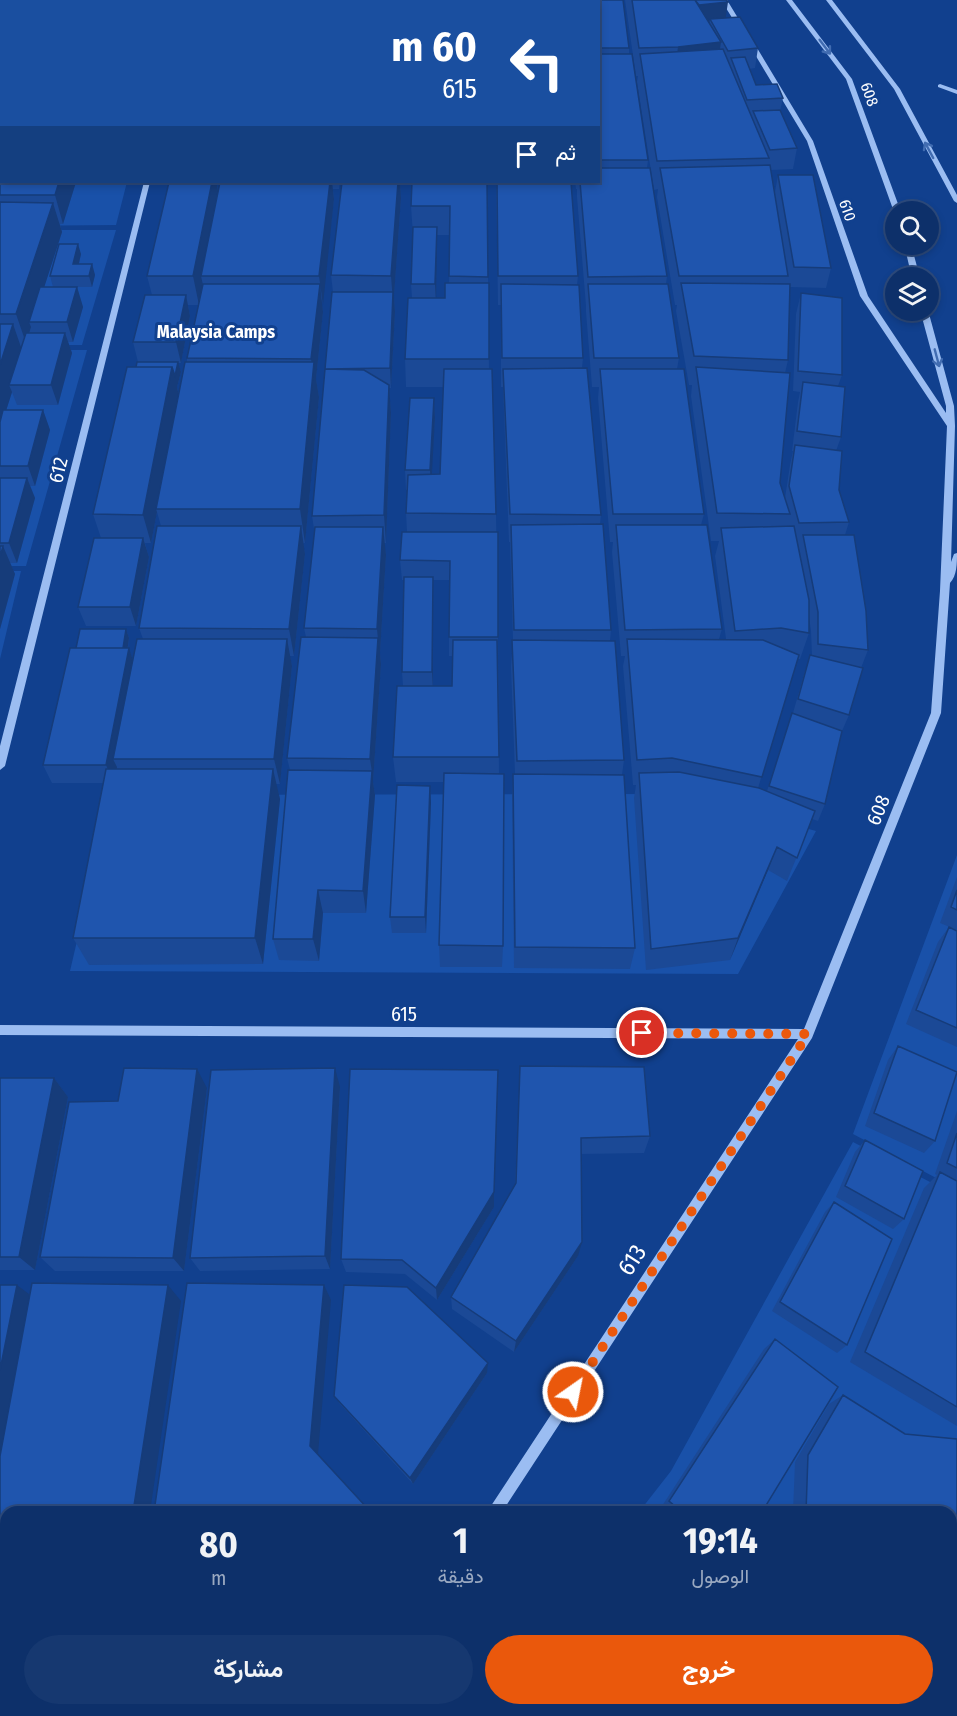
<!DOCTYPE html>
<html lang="ar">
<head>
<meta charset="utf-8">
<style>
  body { margin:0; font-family:"Fira Sans Condensed",Vazirmatn,sans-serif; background:#163870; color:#f1f3f6; direction:rtl; height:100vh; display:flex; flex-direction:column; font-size:22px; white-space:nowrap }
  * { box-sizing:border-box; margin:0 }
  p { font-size:20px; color:#9aa9c1 }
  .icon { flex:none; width:33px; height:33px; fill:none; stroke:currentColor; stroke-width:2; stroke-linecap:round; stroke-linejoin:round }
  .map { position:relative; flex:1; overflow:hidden; direction:ltr }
  .details { position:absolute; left:0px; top:1506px; width:957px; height:210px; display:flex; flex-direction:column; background:#0d306a; border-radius:18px 18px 0 0; box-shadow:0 3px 9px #0003,0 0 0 2px #2d4b7e; direction:rtl }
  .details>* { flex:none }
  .top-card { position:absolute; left:0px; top:0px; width:600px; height:183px; box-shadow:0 3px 9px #0003,0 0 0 2px #2d4b7e; direction:rtl; background:#1a4fa0; color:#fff; overflow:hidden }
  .controls { position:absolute; left:885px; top:201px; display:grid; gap:12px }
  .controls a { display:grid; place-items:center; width:54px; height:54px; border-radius:50%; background:#0d306a; box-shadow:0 3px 9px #0003,0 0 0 2px #2d4b7e; font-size:30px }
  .pin { position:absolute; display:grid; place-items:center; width:51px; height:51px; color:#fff; margin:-26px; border:3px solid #fff; border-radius:50%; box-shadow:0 2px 6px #0007 }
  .me { position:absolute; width:66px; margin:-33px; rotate:33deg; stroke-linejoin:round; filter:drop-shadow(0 0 4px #0008) }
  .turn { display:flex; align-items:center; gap:21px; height:126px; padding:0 24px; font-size:27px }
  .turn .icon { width:78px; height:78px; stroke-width:2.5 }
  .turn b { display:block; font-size:42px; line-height:51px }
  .then { display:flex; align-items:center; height:57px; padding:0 24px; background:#0003; gap:12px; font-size:22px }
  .eta { display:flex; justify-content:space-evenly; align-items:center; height:102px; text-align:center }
  .eta b { font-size:36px; font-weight:700; line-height:42px }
  .primary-button { display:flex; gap:12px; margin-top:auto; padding:12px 24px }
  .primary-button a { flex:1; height:69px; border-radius:36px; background:#ea580c; color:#fff; font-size:24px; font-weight:700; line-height:69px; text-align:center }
  .primary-button a+a { background:#163870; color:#f1f3f6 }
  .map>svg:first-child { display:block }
  .green { fill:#1951a9 }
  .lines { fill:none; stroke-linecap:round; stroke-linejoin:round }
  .minor { fill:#9bbdf2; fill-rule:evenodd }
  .wall { fill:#1b4996; fill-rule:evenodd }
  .shaded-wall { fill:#163c7a }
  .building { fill:#1f55ae; stroke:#163c7a; stroke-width:1.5 }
  .oneway { stroke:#416cb1 }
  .route { stroke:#ea580c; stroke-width:10; stroke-dasharray:0 18 }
  .labels { text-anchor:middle; stroke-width:6; stroke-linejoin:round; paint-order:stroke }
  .far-street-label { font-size:16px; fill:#fff; stroke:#11408e }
  .far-neighbourhood-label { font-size:18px; font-weight:bold; fill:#fff; stroke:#11408e }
  .street-label { font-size:20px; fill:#fff; stroke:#11408e }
  .near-street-label { font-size:24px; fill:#fff; stroke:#11408e }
</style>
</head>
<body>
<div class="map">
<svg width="957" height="1716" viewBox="0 0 957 1716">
  <rect width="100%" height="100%" fill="#11408e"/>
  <path class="green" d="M2 125V182H127L116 225 0 226Z
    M0 230H116L82 345H0Z
    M0 350H87L26 566H0Z
    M0 571H21L0 659Z
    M681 794 816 831 738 974 70 971 111 795Z
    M957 855V1189L853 1134Z
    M853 1142 957 1196V1716H577L571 1710H951V1512H639L671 1471Z"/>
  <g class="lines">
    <path class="minor" d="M190 0H196V2H190Z
      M721 0H727L744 28 743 29H739Z
      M786 0H792L852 79 901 212H896V213L894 212 846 79Z
      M826 0H832L900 89 957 195V203L954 201 894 89Z
      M749 42 754 43 813 141 868 296 946 413V406L920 310H928L954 406 955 426 951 562 954 554 957 553C957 563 957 576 950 583L941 713 812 1038 502 1512H487L798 1039 0 1035V1025L804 1029 931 713 940 591 947 426 860 296 807 141 748 43Z
      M940 84 957 90V94L938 87V85Z
      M144 182H150L5 766 0 770V746Z
      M904 244H911L920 278H912Z
      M355 1710H373L370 1716H352Z"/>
  </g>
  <path class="wall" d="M0 0H128L127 2H2V182H76L63 224H60L62 232 44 287H53L50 276 81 254 79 264H92L95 275 92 287H77L83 307 73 342H68L72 353 58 405H17L12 392 6 410H43L50 430 35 486H30L35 498 17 563H10L15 574 0 629Z
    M132 0H159L158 2H132Z
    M418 0H483V2H418Z
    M560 0H623L629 48V54L648 160 647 168 667 276 666 284 679 358 677 369 704 514 701 525 722 629 719 639H726L715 556 719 541H711L691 396 692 385H689L676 311 677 305H675L657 197 658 189 654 190 637 82 638 76H636L625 0H726L725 18 758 48 755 68 749 69 756 85 783 98 780 111 797 148 793 169 771 170 775 192 778 175 831 268 826 288 790 287 788 360 785 373 780 483 785 498 790 465 793 451H792L798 402 800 392 793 391 796 314 801 293 842 375 838 386 841 437 836 451 839 490 849 522 845 535 868 650 861 668 849 715 842 731 825 804 818 821 812 819 787 881 768 870 730 960 646 970 634 798 636 785H633L623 666 625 656H621L612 552 613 542H610L598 398 599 387H592L586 312V306L577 197V189H576L575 182H598V2H560ZM809 617 811 631 812 656 810 655 804 674 793 713H792L786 731 767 791 758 788 798 659H800L809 633Z
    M81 182H120V184H82Z
    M220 182H340L339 189H333L334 199 322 305 323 312 316 379 319 397 305 543H303L305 554 294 656H290L292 666 280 784H276L280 799 263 964 89 965 73 938 103 783H52L43 765 76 648 126 629 129 638 128 648 133 660 143 639 139 628 161 526 157 512 151 543H145L149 557 136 626H86L78 607 101 538 93 514 136 367 138 362 133 342 152 295 147 276 217 185 218 191ZM188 305H198L187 358V362L179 394 177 387 181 372 178 363H181L190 316Z
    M342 182H400L401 198 394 296 395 312 391 388H389L391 413 386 543H384L386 555 380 653 381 664 373 782 375 795 366 913H323L319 961 279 960 273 939 290 770 287 758 306 637 304 628 315 535 312 516 325 373V369L333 292 331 275Z
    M487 182 489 369 496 514 498 637 499 774 503 946 502 967H440L439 945 444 782H396L393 757 403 686 402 672 404 580H402L400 560 407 532 406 513 408 490H406L405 470 434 398 435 418 431 474H440L443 387H406L405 359 412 298 411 284 413 235 411 206ZM437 235H450L449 283 445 298H436ZM433 580H450L449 637V656H452V686H433Z
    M496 182H571L578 276 577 285 583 358 582 368 601 515 600 524 611 630 610 641 624 760 622 775 635 948 630 969 514 968 512 798 513 774H515L511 667 513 640 510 542H509L503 387H501V305H498Z
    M430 786 431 803 426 933H392L390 917Z
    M957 877V930L940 923Z
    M949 927 957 931V1047L906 1024 938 942Z
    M898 1046 935 1141 924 1153 865 1126 888 1060Z
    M520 1066 650 1136 644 1153 581 1154 578 1256 514 1352 452 1309 451 1297 515 1184Z
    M0 1078H54L68 1097 35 1270H0Z
    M340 1087 330 1269 200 1271 190 1258Z
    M207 1088 184 1271H55L40 1257 118 1101Z
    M957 1111V1426L850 1362 924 1188 937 1175 935 1174Z
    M865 1140 904 1219 893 1229 836 1197 855 1152Z
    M834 1202 847 1345 837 1353 772 1311 825 1212Z
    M494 1207 437 1300 405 1274 346 1272 341 1259Z
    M775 1339 762 1512H668L662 1506 764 1349Z
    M487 1373 413 1484 340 1404 334 1396Z
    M843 1395 905 1434 957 1439V1716H817V1710H951V1512H793L795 1462 829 1404Z
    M686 1710H815V1716H686Z"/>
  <path class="shaded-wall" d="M728 2 725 22 710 19 709 24 696 25 699 5Z
    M721 42 717 70 674 76 678 47Z
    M2 117V170L0 174V121Z
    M59 182H76L63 224 55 195Z
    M212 182H218L217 185 219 198 201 276 203 285 199 305 193 276Z
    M330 182H332L334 199 323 305 319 276Z
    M398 182H400L401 198 394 296 395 312 391 388 390 368 393 302 391 276Z
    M53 203 62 232 33 322H29L31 327 26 343 16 314Z
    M437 227V247L436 304 435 284Z
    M78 244 81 254 76 275 73 264Z
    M92 264 95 275 92 287 89 276Z
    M320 284 323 312 316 379 319 397 305 543 300 509 313 372 311 359Z
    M77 287 83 307 73 342 67 322Z
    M186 295 190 316 181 363 176 342Z
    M13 324 23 353 9 385 12 392 0 430V365Z
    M65 333 72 353 58 405 51 385Z
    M178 362 181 372 177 387 179 396 156 509 157 512 151 543 143 515 172 367Z
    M389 385 391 413 386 543 384 515Z
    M434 398 435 418 431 490 430 470Z
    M43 410 50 430 35 486 28 466Z
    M27 478 35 498 17 563 9 543Z
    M301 526 305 554 294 656 289 629Z
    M383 527 386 555 380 653 381 664 373 782 375 795 366 913 363 891 372 772 370 759 378 640 377 629Z
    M143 538 149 557 136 626 130 607Z
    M3 546 15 574 0 629V557Z
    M433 577V690L432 672Z
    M126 629 129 638 126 659 123 649Z
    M287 639 292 666 280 784 274 759Z
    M129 648 135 667 113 759 117 767 114 783 106 765Z
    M273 769 280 799 263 964 255 938Z
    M430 786 431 803 426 933 425 917Z
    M777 847 768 870 730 960 738 938Z
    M318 890 323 913 319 961 313 939Z
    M335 1068 340 1087 330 1269 325 1256Z
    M197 1069 207 1088 184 1271 173 1258Z
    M54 1078 68 1097 35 1270 19 1257Z
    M494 1192V1207L437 1300 436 1288Z
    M582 1242 578 1256 514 1352 516 1341Z
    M17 1285 37 1300 0 1501V1370Z
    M168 1285 181 1301 150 1512H133Z
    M324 1285 331 1300 318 1454 371 1512H367L310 1446Z
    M488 1363 487 1373 413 1484 410 1478Z
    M202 1710H212L206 1716H196Z"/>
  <path class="building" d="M0 0H49L48 2H2V11H0Z
    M58 0H117V2H57Z
    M216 0H254L253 2H216Z
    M259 0H354V2H258Z
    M361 0H409V2H360Z
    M449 0H483V2H449Z
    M492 0H554V2H492Z
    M564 0H623L629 48H598V2H564Z
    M632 0H695L721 42 678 47 639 48Z
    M695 0H726L728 2 699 5Z
    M0 14H2V42H0Z
    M740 17 758 48 728 51 710 19Z
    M0 42H2V93H0Z
    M723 49 769 158 657 161 640 54Z
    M598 54H632L648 160H598Z
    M745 57 756 85 777 84 783 98 747 100 731 58Z
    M0 99H2V117L0 121Z
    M780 110 797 148 770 150 753 111Z
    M2 141V182H59L55 195H0V145Z
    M770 165 788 276H679L660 168Z
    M598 168H650L667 276 588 277 580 182H598Z
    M778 175H813L831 268 794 267Z
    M169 182H212L193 276H147Z
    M220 182H330L319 276H201Z
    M342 182H398L391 276 331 275Z
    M412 182H487L488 277 449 276 450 206H411Z
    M497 182H571L578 276H498Z
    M0 202 53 203 16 314H0Z
    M413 227H437L435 284H411Z
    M59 244H78L73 264H92L89 276H50Z
    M445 283H489V359H405L408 298H445Z
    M681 283 790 284 788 360 694 356Z
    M203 284H320L311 359 187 358Z
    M501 284 579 285 583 358H502Z
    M588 284H668L679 358H594Z
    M40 287H77L67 322H29Z
    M332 292H393L390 368 325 369Z
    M801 293 842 298V375L798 371Z
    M145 295H186L176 342H133Z
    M0 324H13L0 365Z
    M26 333H65L51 385H9Z
    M137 362H178L175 376 172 367H136Z
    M185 362H314L300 509H156Z
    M127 367H172L143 515 93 514Z
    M696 367 790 373 780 483 790 514 717 513Z
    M587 368 601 515 510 514 503 369Z
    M325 369 364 370 389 385 384 515 312 516Z
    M444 369H492L496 514 406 513 408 475 440 474Z
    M600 369H684L704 514H613Z
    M803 382 845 387 841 437 797 431Z
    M410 398H434L430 470H405Z
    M3 410H43L28 466H0V422Z
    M795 445 842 451 839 490 849 522 799 523 789 486Z
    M0 478H27L9 543H0Z
    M603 524 611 630H514L511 525Z
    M616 525H707L722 629 625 630Z
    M157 526H301L289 629 139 628Z
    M794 526 809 600V633L781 628 735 631 721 528Z
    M315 527H383L377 629 304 628Z
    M402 532H498V637H449L450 561 400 560Z
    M803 535H854L866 611 868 650 818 644V612Z
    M94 538H143L130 607H78Z
    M0 546H3L0 557Z
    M404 577H433L432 672H402Z
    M80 629H126L123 648H76Z
    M301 637 378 638 370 759 287 758Z
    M137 639H287L274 759H113Z
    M627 639 763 640 799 655 762 777 672 758 637 760Z
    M453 640H497L499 757H393L397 686H452Z
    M512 640 615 641 624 760 517 761Z
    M70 648H129L106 765H43Z
    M810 655 863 668 849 715 798 699Z
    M792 713 842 731 825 804 769 786Z
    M106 769H273L255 938H73Z
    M288 770 372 771 363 891 318 890 313 939H273Z
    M679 772 759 788 815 811 797 858 777 847 738 938 651 949 639 773Z
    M444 773 504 774 503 946 439 945Z
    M513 774 624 775 635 948 515 947Z
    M397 785 430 786 425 917H390Z
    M957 890V910L951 907Z
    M949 927 957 931V1028L916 1010Z
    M898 1046 957 1072 935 1141 874 1113Z
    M520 1066 644 1067 650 1136 581 1138 582 1242 516 1341 451 1297 516 1183Z
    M124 1068 197 1069 173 1258 40 1257 69 1102 118 1101Z
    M335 1068 325 1256 190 1258 211 1070Z
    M350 1069 498 1070 494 1192 436 1288 402 1260 341 1259Z
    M0 1078H54L19 1257H0Z
    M957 1133V1168L947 1163Z
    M865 1140 923 1171 904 1219 845 1186Z
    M940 1172 957 1181V1407L865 1352Z
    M834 1202 892 1239 847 1345 780 1302Z
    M32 1283 168 1285 133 1512H6V1710H202L196 1716H0V1456Z
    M187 1283 324 1285 310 1446 369 1510 367 1512H154Z
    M0 1285H17L0 1370Z
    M344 1285 407 1287 488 1363 410 1478 334 1396Z
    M775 1339 838 1387 762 1512H682L669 1501Z
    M843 1395 905 1434 957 1439V1716H832V1710H951V1512H806L808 1455Z
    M595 1710H634L630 1716H601Z
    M695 1710H815V1716H695Z"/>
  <defs><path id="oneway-shaft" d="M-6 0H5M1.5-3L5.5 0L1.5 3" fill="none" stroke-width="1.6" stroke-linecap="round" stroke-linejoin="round" transform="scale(1.5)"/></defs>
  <g class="oneway">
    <use href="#oneway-shaft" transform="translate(825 47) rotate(53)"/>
    <use href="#oneway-shaft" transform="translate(929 150) rotate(-118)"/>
    <use href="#oneway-shaft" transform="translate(937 358) rotate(75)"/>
  </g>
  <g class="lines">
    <path class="route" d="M573 1392 808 1034 642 1033"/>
  </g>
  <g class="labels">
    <g class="far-street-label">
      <text transform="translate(870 94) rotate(70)" y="6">608</text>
      <text transform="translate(848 210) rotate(71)" y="6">610</text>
    </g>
    <g class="far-neighbourhood-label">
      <text x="216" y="338">Malaysia Camps</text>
    </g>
    <g class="street-label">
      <text transform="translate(58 470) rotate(-76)" y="7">612</text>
      <text transform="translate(878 810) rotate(-68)" y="7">608</text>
      <text x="404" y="1021">615</text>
    </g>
    <g class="near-street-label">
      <text transform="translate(632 1260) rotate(-57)" y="8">613</text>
    </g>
  </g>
</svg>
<div class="controls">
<a><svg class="icon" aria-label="search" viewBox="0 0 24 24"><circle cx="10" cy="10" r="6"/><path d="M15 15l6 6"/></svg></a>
<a><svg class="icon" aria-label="layers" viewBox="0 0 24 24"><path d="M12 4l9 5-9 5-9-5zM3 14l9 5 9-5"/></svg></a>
</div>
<div class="pin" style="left:642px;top:1033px;background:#d93025"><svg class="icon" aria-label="arrive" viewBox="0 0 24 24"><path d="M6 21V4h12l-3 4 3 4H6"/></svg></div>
<svg class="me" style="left:573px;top:1392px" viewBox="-20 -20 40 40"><circle r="17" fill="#ea580c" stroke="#fff" stroke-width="3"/><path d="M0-11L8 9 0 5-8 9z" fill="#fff"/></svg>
<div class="top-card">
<div class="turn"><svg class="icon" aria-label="left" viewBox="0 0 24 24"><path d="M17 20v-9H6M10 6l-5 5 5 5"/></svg><div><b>60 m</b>615</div></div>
<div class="then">ثم<svg class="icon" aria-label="arrive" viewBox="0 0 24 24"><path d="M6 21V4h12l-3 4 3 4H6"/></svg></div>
</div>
<section class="details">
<div class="eta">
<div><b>19:14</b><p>الوصول</p></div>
<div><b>1</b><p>دقيقة</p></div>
<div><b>80</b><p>m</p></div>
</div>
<div class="primary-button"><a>خروج</a><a>مشاركة</a></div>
</section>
</div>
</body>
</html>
